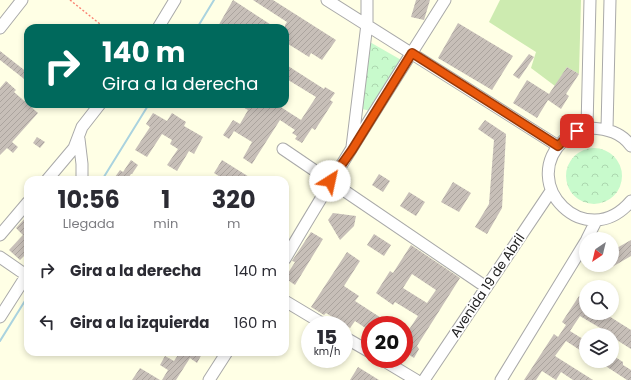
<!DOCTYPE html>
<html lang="es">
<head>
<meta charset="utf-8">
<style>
  body { margin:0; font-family:Poppins,sans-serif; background:#f7f7f7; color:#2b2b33; height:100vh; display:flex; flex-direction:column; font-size:15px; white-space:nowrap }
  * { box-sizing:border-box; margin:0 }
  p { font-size:13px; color:#7c7c81 }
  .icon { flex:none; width:22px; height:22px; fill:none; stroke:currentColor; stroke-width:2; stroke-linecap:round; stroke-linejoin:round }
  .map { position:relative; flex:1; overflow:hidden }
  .details { position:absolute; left:24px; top:176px; width:265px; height:180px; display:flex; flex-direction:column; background:#fff; border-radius:12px; box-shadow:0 2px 6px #0003 }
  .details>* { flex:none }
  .hud { position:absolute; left:24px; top:24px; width:265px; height:84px; border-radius:12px; box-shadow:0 2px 6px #0003; background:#00695c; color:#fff; overflow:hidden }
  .needle { width:26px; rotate:215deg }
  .tools { position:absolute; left:579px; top:232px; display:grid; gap:8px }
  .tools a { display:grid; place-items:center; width:40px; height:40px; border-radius:50%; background:#fff; box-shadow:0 2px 6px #0003; font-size:20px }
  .speed { position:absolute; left:301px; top:316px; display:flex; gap:8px; font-size:20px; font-weight:700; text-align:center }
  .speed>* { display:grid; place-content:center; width:52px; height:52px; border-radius:50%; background:#fff; box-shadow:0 2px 6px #0003; line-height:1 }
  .speed small { font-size:10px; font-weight:400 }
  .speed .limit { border:6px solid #d22; background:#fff; color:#111 }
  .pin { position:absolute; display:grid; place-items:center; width:34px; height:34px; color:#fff; margin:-17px; border-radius:8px; box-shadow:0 2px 6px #0006 }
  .me { position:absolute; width:44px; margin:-22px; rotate:35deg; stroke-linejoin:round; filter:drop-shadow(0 0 3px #0008) }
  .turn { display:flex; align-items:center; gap:14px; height:84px; padding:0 12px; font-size:18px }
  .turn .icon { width:52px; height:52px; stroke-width:2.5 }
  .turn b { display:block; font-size:28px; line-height:34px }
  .eta { display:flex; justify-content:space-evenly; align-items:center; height:68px; text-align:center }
  .eta b { font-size:24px; font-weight:700; line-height:28px }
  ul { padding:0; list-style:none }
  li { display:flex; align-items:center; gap:12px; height:52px; padding:0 12px }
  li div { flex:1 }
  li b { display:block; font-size:15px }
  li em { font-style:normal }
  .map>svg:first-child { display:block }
  .education { fill:#ffffe5; fill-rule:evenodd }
  .grass { fill:#cdebb0 }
  .park { fill:url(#park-crowns) }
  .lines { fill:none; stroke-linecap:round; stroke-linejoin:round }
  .stream { stroke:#aad3df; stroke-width:2 }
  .building { fill:url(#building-hatch); fill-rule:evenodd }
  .minor-casing { stroke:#a9a9a9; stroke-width:13 }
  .path { stroke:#fa8072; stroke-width:1.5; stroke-dasharray:2 2; stroke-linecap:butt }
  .minor { stroke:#fff; stroke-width:11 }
  .route-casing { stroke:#983908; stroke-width:10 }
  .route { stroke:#ea580c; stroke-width:7 }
  .labels { text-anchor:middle; stroke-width:3.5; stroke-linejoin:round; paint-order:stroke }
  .street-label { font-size:13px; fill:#222; stroke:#fff }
</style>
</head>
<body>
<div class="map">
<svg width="631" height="380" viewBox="0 0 631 380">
  <defs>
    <pattern id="park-crowns" width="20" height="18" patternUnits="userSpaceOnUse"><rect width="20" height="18" fill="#c8facc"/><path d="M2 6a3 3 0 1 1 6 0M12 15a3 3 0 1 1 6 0" fill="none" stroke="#acd6af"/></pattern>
    <pattern id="building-hatch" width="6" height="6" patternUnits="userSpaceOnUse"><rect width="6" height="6" fill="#c7bfb8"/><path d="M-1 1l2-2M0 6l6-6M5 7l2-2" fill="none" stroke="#aba49e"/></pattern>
  </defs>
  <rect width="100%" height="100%" fill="#f2efe9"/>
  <path class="education" d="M0 0H631V380H0ZM28 28H285V104H28ZM28 180H285V352H28ZM586 239H612V265H586ZM586 287H612V313H586ZM310 325H344V359H310ZM370 325H404V359H370ZM586 335H612V361H586Z"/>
  <path class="grass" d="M500 0H581L579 74 567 67 555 86 531 68 536 52 489 22Z"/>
  <path class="park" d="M368 41 403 61 371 111 362 109Z
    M566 176a28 28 0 1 1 56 0a28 28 0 1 1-56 0Z"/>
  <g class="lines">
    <path class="stream" d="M197 28 214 0
      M102 180 149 104
      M0 341 28 296"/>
  </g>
  <path class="building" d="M233 0 276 28H217Z
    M253 0H273L336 40 322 60 311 53 309 57 285 42V25L287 22Z
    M416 0H430L424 20 411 17Z
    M458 23 513 56 492 90 438 58Z
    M0 51 28 73V82L0 60Z
    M529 54 534 57 519 79 513 75Z
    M285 64 324 89 325 87 335 93 330 100 333 102 315 130 312 128 302 143 295 139 297 136 292 133 295 130 280 120 252 164 243 158 252 142 234 131 229 139 223 135 233 120 240 124 248 110 238 104H276L301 120 316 97 285 78Z
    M567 67 579 74 566 94 569 96 561 109 548 100 537 118 513 103 527 80 549 94Z
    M6 81 16 90 14 92 38 113 12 142 18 147 13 153 7 148 0 155V88Z
    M153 113 167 121 172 113 186 122 184 126 203 137 194 154 189 151 177 171 167 165 178 149 170 144 172 140 162 134 147 157 135 150 150 127 146 124Z
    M485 120 506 134 502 208 487 234 475 227 489 204 494 140 478 129Z
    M37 137 45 142 40 148 33 143Z
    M131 160 138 165 132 174H131L127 180H119L115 177 120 170 123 172Z
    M222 160 254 180H225L214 173Z
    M379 174 390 181 383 192 372 185Z
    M453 182 471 193 459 212 441 202Z
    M409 192 425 202 416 216 400 206Z
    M333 213 356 216 354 226 340 240 328 220Z
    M28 215V252L20 260 9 250 23 235 16 228Z
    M311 232 323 239 295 285 285 278 295 262 292 261Z
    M374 234 391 245 384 256 367 245Z
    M631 240V256L612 267V254L616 252 615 249Z
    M411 245 460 278 417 346 419 349 414 358 408 354 404 359V333L406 334 418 316 395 302 393 305 376 293 390 271 393 273ZM412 274 436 290 427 303 403 288Z
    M347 252 360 261 344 286 359 296 355 301 392 325H370V331L355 321 350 328 326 313 324 315 311 307Z
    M579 296 586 301V313H604L631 330V349L612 337V335L580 316 570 331 586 341V354L566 341 555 356 593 380H573L561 372 556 380 542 371 536 380H524L554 334 558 337 566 325 562 322Z
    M180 352H203L197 363 190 358 176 380H162L168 370 160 365 165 356 174 361Z
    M612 355 623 362V365L631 370V380H627L598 361H612Z
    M358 367 379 380H350Z
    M140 368 160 380H132Z"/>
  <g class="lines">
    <g class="minor-casing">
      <path id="minor" d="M327 0 558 146
        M0 28 22 0
        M158 28 175 0
        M587 128 590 0
        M607 129 610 0
        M79 139 82 164V180
        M631 146C621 132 607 129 591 128 581 128 571 133 564 140 517 184 586 254 631 201
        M352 147 367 24V0
        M283 149 486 287
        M47 180 74 148 82 127 100 104
        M0 235 28 202
        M587 239 596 221
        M0 257 26 275
        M285 259C336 171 391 86 445 0
        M285 301 325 325
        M0 317 28 273
        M344 337 370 352
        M381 359 416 380
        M209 380 227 352
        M424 380 551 191
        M501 380 586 241"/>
    </g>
    <path class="path" d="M70 0 105 28"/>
    <use href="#minor" class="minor"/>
  </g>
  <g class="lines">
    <g class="route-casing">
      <path id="route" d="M330 181 352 150 412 53 558 146 568 136 577 131"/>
    </g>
    <use href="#route" class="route"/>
  </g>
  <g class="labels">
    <g class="street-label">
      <text transform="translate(487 285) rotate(-56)" y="5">Avenida 19 de Abril</text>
    </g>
  </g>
</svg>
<div class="tools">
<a><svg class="needle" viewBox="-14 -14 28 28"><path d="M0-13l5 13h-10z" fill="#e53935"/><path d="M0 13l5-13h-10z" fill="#7c7c81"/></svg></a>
<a><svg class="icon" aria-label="search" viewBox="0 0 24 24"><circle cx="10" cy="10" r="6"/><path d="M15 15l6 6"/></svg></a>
<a><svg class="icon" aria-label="layers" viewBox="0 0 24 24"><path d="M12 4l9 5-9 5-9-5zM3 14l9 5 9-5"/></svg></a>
</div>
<div class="speed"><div>15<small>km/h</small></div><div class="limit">20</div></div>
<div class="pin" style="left:577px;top:131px;background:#d93025"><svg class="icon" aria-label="arrive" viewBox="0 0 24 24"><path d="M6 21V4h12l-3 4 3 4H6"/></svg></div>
<svg class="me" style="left:330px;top:181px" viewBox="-20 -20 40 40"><circle r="19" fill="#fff"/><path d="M0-13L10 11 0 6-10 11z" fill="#ea580c"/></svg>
<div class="hud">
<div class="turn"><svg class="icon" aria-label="right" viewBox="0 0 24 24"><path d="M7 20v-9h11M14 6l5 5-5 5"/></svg><div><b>140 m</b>Gira a la derecha</div></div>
</div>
<section class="details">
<div class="eta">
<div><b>10:56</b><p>Llegada</p></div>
<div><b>1</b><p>min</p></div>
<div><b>320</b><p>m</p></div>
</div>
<ul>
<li><svg class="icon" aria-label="right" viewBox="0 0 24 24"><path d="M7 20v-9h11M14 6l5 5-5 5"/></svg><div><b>Gira a la derecha</b></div><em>140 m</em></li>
<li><svg class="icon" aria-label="left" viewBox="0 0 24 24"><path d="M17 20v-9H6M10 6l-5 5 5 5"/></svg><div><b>Gira a la izquierda</b></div><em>160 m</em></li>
</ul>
</section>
</div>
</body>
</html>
